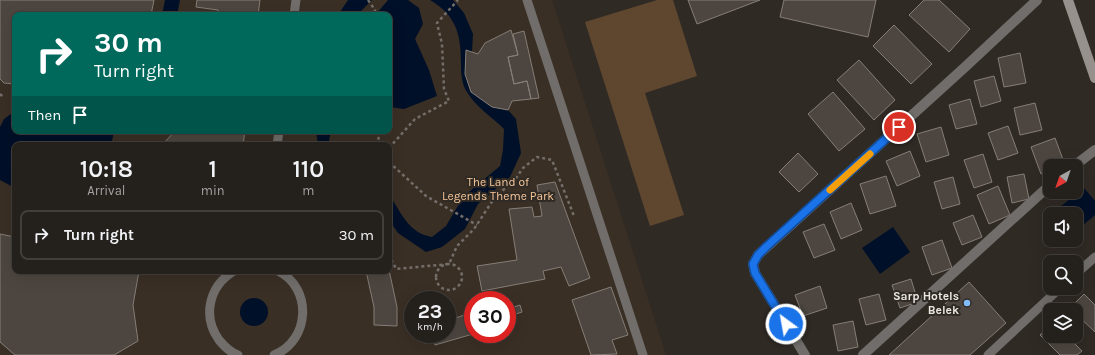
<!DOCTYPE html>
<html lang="en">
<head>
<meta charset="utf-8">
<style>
  body { margin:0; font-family:Karla,sans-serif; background:#302d29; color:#f1f3f6; height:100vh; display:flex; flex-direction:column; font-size:15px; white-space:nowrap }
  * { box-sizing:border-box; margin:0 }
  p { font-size:13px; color:#a3a3a3 }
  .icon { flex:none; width:22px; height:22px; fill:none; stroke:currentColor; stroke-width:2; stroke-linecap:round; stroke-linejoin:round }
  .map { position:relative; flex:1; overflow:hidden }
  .side { position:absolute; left:12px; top:142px; width:380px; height:132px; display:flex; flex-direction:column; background:#24201c; border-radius:8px; box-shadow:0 4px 16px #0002,0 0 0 1px #413e3b }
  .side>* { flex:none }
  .guide { position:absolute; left:12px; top:12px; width:380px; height:122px; border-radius:8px; box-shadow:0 4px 16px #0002,0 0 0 1px #413e3b; background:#00695c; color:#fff; overflow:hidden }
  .needle { width:26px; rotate:220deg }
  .tools { position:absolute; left:1043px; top:159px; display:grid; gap:8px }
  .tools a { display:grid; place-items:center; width:40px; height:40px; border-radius:8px; background:#24201c; box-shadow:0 4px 16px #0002,0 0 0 1px #413e3b; font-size:20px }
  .speed { position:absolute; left:404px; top:291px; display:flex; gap:8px; font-size:20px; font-weight:700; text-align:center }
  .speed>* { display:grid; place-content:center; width:52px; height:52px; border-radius:50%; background:#24201c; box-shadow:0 4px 16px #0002,0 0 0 1px #413e3b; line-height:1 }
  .speed small { font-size:10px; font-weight:400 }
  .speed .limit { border:6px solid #d22; background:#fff; color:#111 }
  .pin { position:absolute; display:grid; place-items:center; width:34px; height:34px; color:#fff; margin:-17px; border:2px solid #fff; border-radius:50%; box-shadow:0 1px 4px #0007 }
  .me { position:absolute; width:44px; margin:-22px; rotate:328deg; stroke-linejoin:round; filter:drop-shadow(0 0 3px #0008) }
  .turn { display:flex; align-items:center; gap:14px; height:84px; padding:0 16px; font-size:18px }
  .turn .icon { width:52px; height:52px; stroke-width:2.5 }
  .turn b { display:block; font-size:28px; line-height:34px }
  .then { display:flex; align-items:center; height:38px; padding:0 16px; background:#0003; gap:8px; font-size:15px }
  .eta { display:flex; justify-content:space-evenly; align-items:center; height:68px; text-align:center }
  .eta b { font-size:24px; font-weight:600; line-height:28px }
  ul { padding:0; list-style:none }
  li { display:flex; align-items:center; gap:12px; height:50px; margin:0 8px 6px; padding:0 8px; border:2px solid #413e3b; border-radius:8px }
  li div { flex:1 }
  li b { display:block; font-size:15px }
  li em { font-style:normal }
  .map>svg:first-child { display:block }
  .built { fill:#3a2f25; fill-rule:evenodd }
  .green { fill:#5f472f }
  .water { fill:#001028 }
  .building { fill:#4d4640; stroke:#857e77 }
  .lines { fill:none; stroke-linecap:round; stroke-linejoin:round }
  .path { stroke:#746e6a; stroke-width:2.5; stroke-dasharray:3 3; stroke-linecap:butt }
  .lane { stroke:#706d6a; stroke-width:9 }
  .street { stroke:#706d6a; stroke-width:10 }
  .secondary { stroke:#96918c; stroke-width:10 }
  .route-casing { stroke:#114b97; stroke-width:10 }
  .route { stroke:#1a73e8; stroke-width:7 }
  .slow { stroke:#f59e0b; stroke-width:7 }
  .poi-dot { fill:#83bcfb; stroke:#302a25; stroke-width:1.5 }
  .labels { text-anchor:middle; stroke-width:4; stroke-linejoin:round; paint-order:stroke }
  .park-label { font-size:12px; fill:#f7c79a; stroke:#302a25 }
  .poi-label { font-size:12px; font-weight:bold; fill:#ebe7e3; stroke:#302a25; text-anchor:end }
</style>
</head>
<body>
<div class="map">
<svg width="1095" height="355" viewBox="0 0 1095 355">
  <rect width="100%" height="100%" fill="#302a25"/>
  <path class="built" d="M0 0H552L666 355H0ZM15 15H389V131H15ZM15 145H389V271H15ZM413 300H447V334H413ZM473 300H507V334H473Z"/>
  <path class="green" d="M657 0H673L697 76 645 93 684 215 650 226 585 22Z"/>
  <path class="water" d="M165 0H180L177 15H162Z
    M348 0H372L357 15H338Z
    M388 0H408L419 8 423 24 415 39 429 70 437 96 404 109 389 107V15H377V13Z
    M430 0H453L464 13 473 34 472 52 494 104 508 110 516 119 521 153 510 177 478 204 465 229 442 247 426 252 398 233 389 220V195C402 213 408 233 432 237L446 226 463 197 500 166 503 150 504 129C492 117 476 107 467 92 462 85 461 74 461 65 461 35 457 16 430 0Z
    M15 111V131H114L112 141 116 145H15V188L0 180V127L4 119Z
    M316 131H331L328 145H318Z
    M1084 188 1095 201V215L1076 231V214H1051Z
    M893 227 910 252 880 274 862 248Z
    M240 312a14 14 0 1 1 28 0a14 14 0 1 1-28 0Z"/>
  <path class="building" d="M0 0H154L151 15H15V84L4 83 0 79Z
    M197 0H260L258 15H218V10L196 7Z
    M688 0H760L697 24Z
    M784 0H876L868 37 780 17Z
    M924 0H939L970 29 949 52 909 15Z
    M894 25 932 64 911 84 873 46Z
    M511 30 518 55 508 57 514 84 527 81 531 99 512 101 508 110 492 107 471 92 465 74 466 50 478 54 485 43Z
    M524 31 539 98 531 99 527 81 514 84 508 57 518 55 513 34Z
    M1020 53 1026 83 1004 87 998 58Z
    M859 60 895 100 874 120 837 80Z
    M994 76 1001 101 981 107 974 81Z
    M833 92 865 129 839 151 808 114Z
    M970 99 977 124 956 129 949 105Z
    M1035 103 1042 130 1020 135 1014 108Z
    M1008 126 1018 153 998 160 988 133Z
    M941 127 949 155 926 162 917 134Z
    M175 131H245L243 145H162Z
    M1055 138 1065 165 1050 166V171L1041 174 1031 147Z
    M910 151 920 176 897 186 886 161Z
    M798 153 818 174 799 192 779 172Z
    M983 154 992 182 974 188 964 160Z
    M1024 174 1029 199 1012 203 1007 177Z
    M886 176 896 206 870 214 860 184Z
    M953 177 960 204 942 209 934 182Z
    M555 182 590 278 569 286 561 267 543 271 545 279 482 291 477 266 517 260 509 209 532 207 534 217 542 216 537 185Z
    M998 186 1010 215 989 224 977 195Z
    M851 203 862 230 841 239 830 212Z
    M973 215 982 237 962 245 953 223Z
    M824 224 835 250 814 258 803 232Z
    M0 234 15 237V271H139L133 305 138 341 114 355H15L0 342Z
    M942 240 952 268 932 275 922 247Z
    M389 270 397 307V326L374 325V307L366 271Z
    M911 279 918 302 900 308 892 285Z
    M969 282 1006 323 970 355H889Z
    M820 286 827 308 803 316 795 295Z
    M611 287 628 335 612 340 617 354 591 355 572 300Z
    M879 294 886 320 866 325 859 299Z
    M1084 294 1095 305V332L1076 314V310L1070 308Z
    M507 305 508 309 520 305 522 312 513 315 515 321 507 324Z
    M473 306V334L435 345 434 340 424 343 421 334H447V321L470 313 468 307Z
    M853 321 858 347 838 351 833 325Z
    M1050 325V336H1067L1082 351 1077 355H1060L1040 335Z"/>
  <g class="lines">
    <path class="path" d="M368 0 375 10 374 15
      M0 94 4 98
      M377 131 380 145
      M389 148 415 119 449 101 444 89 442 44 437 23 458 0
      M389 162 426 196 477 225
      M389 254 396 269 449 264 457 246 474 229 497 194 512 184 523 168 537 157 552 160 574 216
      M436 277a13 13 0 1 1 26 0a13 13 0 1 1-26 0Z"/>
    <path class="lane" d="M527 0 643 355
      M294 15 296 0
      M277 145 279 131
      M234 271C209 286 202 316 219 340 224 346 231 353 238 355
      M1076 274 1095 257
      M274 355C310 341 313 288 278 271
      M988 355 1060 288"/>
    <path class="street" d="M1074 166 1095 150
      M805 355 755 273 753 264 758 255 964 68 1037 0
      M863 355 1050 185"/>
    <path class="secondary" d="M1068 0 1095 78"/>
  </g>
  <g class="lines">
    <g class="route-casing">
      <path id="route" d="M786 324 755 273 753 264 758 255 766 247 899 127"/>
    </g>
    <use href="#route" class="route"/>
    <path class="slow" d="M830 190 870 154"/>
  </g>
  <circle class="poi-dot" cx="967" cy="303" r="4"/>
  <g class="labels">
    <g class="park-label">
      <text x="498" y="186">The Land of<tspan x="498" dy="14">Legends Theme Park</tspan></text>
    </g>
    <g class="poi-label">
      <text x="959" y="300">Sarp Hotels<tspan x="959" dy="14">Belek</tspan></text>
    </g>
  </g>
</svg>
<div class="tools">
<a><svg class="needle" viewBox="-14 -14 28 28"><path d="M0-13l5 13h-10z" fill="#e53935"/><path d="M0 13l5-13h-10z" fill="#a3a3a3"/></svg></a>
<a><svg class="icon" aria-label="sound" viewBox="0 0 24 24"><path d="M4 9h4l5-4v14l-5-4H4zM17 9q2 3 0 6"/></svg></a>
<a><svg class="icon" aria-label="search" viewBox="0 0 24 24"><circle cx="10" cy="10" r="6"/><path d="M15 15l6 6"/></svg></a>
<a><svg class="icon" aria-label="layers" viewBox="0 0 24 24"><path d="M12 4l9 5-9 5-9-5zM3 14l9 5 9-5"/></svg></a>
</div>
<div class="speed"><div>23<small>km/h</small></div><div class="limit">30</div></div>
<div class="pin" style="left:899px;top:127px;background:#d93025"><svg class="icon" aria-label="arrive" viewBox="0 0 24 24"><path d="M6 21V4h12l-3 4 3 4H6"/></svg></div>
<svg class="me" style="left:786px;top:324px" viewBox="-20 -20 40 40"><circle r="17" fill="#1a73e8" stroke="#fff" stroke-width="3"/><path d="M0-11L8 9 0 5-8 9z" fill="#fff"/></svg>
<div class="guide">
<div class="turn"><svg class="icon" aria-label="right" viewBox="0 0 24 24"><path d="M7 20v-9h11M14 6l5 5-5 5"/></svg><div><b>30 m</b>Turn right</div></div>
<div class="then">Then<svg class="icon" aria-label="arrive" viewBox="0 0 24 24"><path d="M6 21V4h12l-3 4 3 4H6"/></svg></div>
</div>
<section class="side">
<div class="eta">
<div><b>10:18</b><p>Arrival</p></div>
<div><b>1</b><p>min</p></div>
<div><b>110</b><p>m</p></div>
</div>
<ul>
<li><svg class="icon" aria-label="right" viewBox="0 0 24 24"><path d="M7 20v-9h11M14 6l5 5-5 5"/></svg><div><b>Turn right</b></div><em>30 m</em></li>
</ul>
</section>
</div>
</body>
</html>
